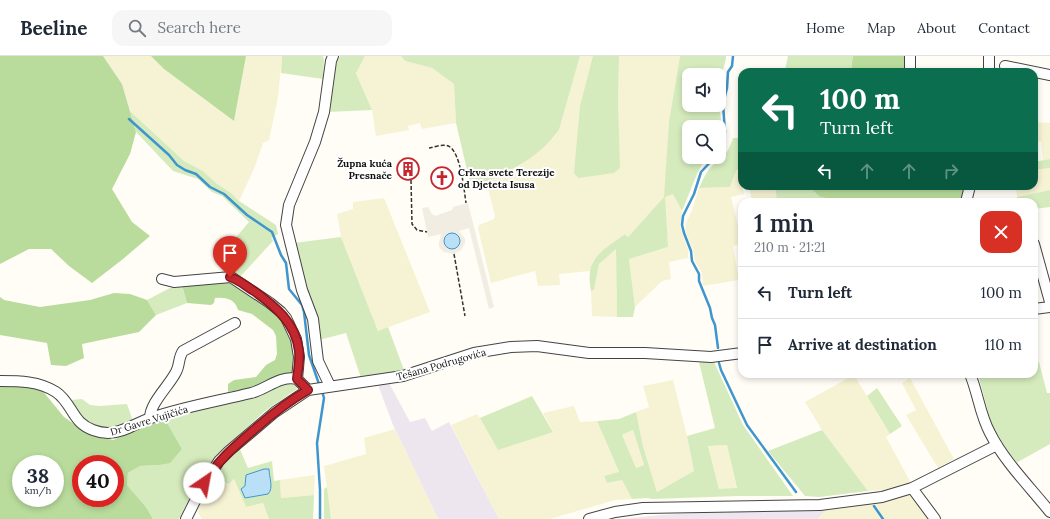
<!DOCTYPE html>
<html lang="en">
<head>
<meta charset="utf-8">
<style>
  body { margin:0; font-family:Lora,serif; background:#f6f6f7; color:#1f2937; height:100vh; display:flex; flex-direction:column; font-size:15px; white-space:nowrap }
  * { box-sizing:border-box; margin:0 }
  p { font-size:13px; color:#747a83 }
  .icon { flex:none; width:22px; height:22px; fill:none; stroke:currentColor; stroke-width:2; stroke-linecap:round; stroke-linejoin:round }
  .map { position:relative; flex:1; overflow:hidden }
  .sheet { position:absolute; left:738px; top:142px; width:300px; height:180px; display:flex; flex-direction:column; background:#fff; border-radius:12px; box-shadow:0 2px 6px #0003 }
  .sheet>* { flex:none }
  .hud { position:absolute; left:738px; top:12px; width:300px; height:122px; border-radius:12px; box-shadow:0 2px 6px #0003; background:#0b6e4f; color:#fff; overflow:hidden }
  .controls { position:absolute; left:682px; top:12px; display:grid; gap:8px }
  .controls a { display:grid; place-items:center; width:44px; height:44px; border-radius:8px; background:#fff; box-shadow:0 2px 6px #0003; font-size:20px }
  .speed { position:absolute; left:12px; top:399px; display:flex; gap:8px; font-size:20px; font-weight:700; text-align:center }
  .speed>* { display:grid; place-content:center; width:52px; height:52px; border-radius:50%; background:#fff; box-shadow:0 2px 6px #0003; line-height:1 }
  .speed small { font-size:10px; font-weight:400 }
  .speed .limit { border:6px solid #d22; background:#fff; color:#111 }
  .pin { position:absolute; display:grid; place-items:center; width:34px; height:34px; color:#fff; margin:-41px -17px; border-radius:50% 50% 50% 0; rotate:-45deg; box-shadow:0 0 4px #0007 }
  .pin .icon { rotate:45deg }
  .me { position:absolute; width:44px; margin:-22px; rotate:33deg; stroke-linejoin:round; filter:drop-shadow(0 0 3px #0008) }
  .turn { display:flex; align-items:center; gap:14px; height:84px; padding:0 16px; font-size:18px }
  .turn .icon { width:52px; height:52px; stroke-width:2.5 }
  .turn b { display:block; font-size:28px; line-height:34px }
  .lanes { display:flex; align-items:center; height:38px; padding:0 16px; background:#0003; justify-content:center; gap:20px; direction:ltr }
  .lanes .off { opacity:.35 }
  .round { display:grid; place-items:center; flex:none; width:42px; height:42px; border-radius:12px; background:#f6f6f7 }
  .headline { display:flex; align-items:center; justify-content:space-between; height:68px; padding:0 16px }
  h1 { font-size:24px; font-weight:600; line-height:30px }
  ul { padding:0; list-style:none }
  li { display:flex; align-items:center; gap:12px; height:52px; padding:0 16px; border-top:1px solid #e0e1e3 }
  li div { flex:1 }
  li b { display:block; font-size:15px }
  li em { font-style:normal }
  header { display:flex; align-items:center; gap:24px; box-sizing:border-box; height:56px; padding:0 20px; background:#fff; border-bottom:1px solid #e0e1e3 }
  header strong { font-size:19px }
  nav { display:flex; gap:22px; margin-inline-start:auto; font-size:14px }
  .search { width:280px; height:36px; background:#f6f6f7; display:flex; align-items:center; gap:10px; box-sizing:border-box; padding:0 14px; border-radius:12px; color:#747a83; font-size:15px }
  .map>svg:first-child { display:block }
  .industrial { fill:#eee6ef }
  .farmland { fill:#f6f3d4 }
  .green { fill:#d5ebbd; fill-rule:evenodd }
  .forest { fill:#b9dc9c; fill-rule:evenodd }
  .plaza { fill:#f1ede2 }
  .water { fill:#b9e0f7; stroke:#3f96cf }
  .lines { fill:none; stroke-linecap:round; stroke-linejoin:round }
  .stream { stroke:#3f96cf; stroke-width:2.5 }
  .minor-casing { stroke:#444; stroke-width:12 }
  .path { stroke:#333; stroke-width:1.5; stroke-dasharray:4 2; stroke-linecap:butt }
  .minor { stroke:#fff; stroke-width:10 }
  .route-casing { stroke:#7f191e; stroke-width:10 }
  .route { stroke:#c4262e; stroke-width:7 }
  .labels { text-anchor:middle; stroke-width:4; stroke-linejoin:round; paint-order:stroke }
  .poi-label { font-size:10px; font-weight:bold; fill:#111; stroke:#fff; text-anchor:end }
  .street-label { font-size:10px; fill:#111; stroke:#fff }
</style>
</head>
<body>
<header>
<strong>Beeline</strong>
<div class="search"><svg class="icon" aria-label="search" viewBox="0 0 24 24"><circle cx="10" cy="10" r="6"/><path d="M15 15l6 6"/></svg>Search here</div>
<nav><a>Home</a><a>Map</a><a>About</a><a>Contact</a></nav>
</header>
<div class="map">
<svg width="1050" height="463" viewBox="0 0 1050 463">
  <rect width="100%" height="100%" fill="#fffdf5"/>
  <path class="industrial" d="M389 327 410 366 425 362 432 375 449 366 499 463H438L393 369 378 329Z
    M826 454 818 463H623L660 459 693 457Z"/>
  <path class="farmland" d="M103 0H151L164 13 234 65 246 0H282L278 41 269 84 263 87 254 113 239 145 231 137 216 127 203 115 184 105 130 55 122 28Z
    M365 0H401L405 5 432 12 454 28 456 67 422 73 420 67 408 70 409 74 376 80 372 54 356 16Z
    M580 0H594L618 50 619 0H680L669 65 665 140 673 138 682 155 680 170 688 194V202L669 206 671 223 662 225 635 251 629 203 668 191 664 141 628 181 625 178 593 205 590 215 559 218 560 229 538 230 535 215 491 227 478 172 479 169 494 163 495 160 486 125 518 111 540 93 554 81 559 74Z
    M1034 66 1050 67V103L1043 105 1041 85 1034 87Z
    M742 109V130L744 138 731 141 742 187 733 190 739 224 703 230 702 217 695 205 693 194 685 175 686 167 692 154 699 132 730 131 736 115Z
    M1050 112V134L1017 141 1016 130H1034V114Z
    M749 130H775L777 146H752Z
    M384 142 430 256 378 275 341 181 337 158 353 153V146Z
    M616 192 617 261 592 260 591 235 594 234 599 208Z
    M854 319 890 378 886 381 911 427 894 434 868 435 822 374 805 346Z
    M910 322 954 403 938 412 906 359 916 354 902 327Z
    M673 324 687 380 694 415 657 436 643 390 636 356 649 351 643 330Z
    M574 350 580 366 597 365 619 417 604 420 607 427 622 424 632 443 615 444 550 463H499L451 369 477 358 480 362 553 375 543 357Z
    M395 373 438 463H331L324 410 366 398 364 382Z
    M633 374 644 409 635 412 622 379Z
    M727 389 737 433H719L708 390Z
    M315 419 314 439 281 442 280 424Z
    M216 422 229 428 234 423 246 451 263 447 269 463H202L197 455Z
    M908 439H912L929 463H818L826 454 869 448Z"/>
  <path class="green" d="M282 0H323L324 5 323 23 281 17Z
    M340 0H365L356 17 372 54 327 56 334 14Z
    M401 0H580L559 74C538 103 505 119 471 131L456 67 454 28 432 12 405 5Z
    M593 0H619L618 50 620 112 614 117 578 122 574 117 580 50Z
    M680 0H726C726 7 723 10 723 16 722 26 721 35 719 45V19H689V49H719V48L722 73 719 82V71H689V101H706L697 118 682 155 673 138 665 141 668 191 629 203 635 251 633 261H617L616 193 599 208 594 234 591 235C590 229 589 222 590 216 591 199 613 187 625 178L628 181 664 141 669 65Z
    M788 0H853L851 12 853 16H786L785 14Z
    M130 55 184 105 203 115 216 127 231 137 239 145 276 169 278 178 271 182 273 185 239 222 226 214 216 205 249 166 222 140 212 136 198 123 173 115 136 76Z
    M733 82H742V110L736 115 730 131 699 132C702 126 705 118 710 112 722 100 727 101 733 82Z
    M1050 103V112L1034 114V106Z
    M775 130H808L820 141 832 143 837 146H777Z
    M1050 134V151L1034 153V146H1017V141Z
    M341 181 378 275 388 271 404 314 361 322 346 277 319 284 294 187Z
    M182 229 187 247 156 259 147 244 170 232Z
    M699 306H714L743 369 793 440H738L652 443 647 442 632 443 622 424 607 427 604 420 619 416 597 365 619 363 636 356 643 390 657 436 694 415 687 380 715 372ZM633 374 644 409 636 412 622 379ZM727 389 737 432 719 433 708 390Z
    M1039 306 1047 337H1050V388L1016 407 992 370 979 322 993 318H1034V308Z
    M282 327 295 329 297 333 265 355 214 402 195 431 179 463H153L146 451 127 429 128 417 140 410 159 409 182 393 165 363 239 344 255 341Z
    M877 332 902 370 890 378 867 340Z
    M532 340 553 376 498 394 480 362Z
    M82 343 90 349 99 350 127 348 133 365 115 372 107 373 98 371 85 365 71 344Z
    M822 374 868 435 819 441 805 440 768 395Z
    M239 391 248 412 272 405 274 425 280 424 281 442 314 439 313 463H269L263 447 246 451 234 423 229 428 216 422 220 414ZM269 413C269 421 274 432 268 438L242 433Z
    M327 431 331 463H324V433Z"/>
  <path class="forest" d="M0 0H103L122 28 136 76 130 98 112 133 132 166 150 180 123 203 92 227 69 210 51 193H29L0 208Z
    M151 0H246L234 65 164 13Z
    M853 0H905V16H853L851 13Z
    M808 130H966L962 146H837L832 143 820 141Z
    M230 224 280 259 296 292 294 319 254 332 228 336V328L234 324 256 321 266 309 275 304 277 298 276 280 273 274 252 258 238 254C235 243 226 241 215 242L214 247 211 249 187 247 182 229Z
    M114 237 130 238 147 244 156 259 139 276 82 288 84 302 66 310 51 309 47 287 0 279V241L4 244 40 251 90 244Z
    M0 326 41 333 64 361 87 377 113 384 165 363 182 393 170 407 159 409 140 410 128 417 127 429 146 451 153 463H0ZM21 408H55V442H21ZM81 408H115V442H81Z"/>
  <path class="plaza" d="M468 147 494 251 489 253 469 172 459 175 465 183V187L461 194 454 198 444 196 439 191V187L441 178 428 181 422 152 428 151 432 158 435 160 452 154 453 151Z"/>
  <path class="water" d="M444 185a8 8 0 1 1 16 0a8 8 0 1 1-16 0Z
    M264 413H269C269 421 274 432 268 438L245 442 241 433 245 430 246 419Z"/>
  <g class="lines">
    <path class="stream" d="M129 63 169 99 177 109 185 114 196 118 210 131 224 138 247 159 272 176 281 199 286 207 289 233 302 249 304 256 309 299 320 331
      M719 97 724 89 723 81 725 76 723 48 727 32 728 16 732 10 733 0
      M715 101 701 116 694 138 683 160 682 169 684 177 691 195 692 205 699 218V225L710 252 712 262 715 269 718 292
      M719 307 721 314 747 369 796 436
      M874 450 883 463
      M320 463V434L317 387 324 342 322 335"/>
    <g class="minor-casing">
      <path id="minor" d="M1005 10 1050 19
        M910 16V0
        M989 16V0
        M966 146 970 130
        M1034 188 1050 246
        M162 223 174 226 231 221 270 247 281 256 286 262 296 283 299 301 297 323
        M1034 253 1050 251
        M970 318C978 337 980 359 990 377 1004 405 1030 431 1050 456
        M0 325C19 325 39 325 56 336 68 344 71 357 80 366 87 373 99 377 108 377 124 377 137 366 151 362 183 351 218 345 251 337 267 333 280 319 297 323L308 334
        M330 330 318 305 313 263 302 234 286 169 289 149 315 86 324 56 331 5 333 0
        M150 362C150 347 169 330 176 316 180 309 178 302 183 295L235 267
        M912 432 935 463
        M186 463 199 437 219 405 229 395 275 356 308 334 403 320 474 297 511 291 537 290 589 297H645L711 301 742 297
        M589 463 615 456 643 452 820 449 882 441 912 432 997 389"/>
    </g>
    <path class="path" d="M429 92C435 91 444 87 450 91 461 99 464 134 466 147
      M411 124 412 168 417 174 427 176
      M454 198 465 260"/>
    <use href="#minor" class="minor"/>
  </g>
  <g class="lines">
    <g class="route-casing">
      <path id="route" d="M204 427C219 403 234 391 255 373 272 358 289 345 308 334L297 323C298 314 300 304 299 295 296 267 275 250 254 235 247 231 238 223 230 221"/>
    </g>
    <use href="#route" class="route"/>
  </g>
  <defs>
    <g id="building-ring" transform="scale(1.15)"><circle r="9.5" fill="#fff" stroke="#c4262e" stroke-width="1.5"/><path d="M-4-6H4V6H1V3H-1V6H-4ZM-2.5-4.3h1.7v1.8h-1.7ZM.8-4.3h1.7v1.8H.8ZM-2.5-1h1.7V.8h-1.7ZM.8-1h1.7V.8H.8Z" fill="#c4262e"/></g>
    <g id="church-ring" transform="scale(1.15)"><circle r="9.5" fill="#fff" stroke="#c4262e" stroke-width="1.5"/><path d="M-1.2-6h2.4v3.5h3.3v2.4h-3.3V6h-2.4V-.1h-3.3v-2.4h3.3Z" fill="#c4262e"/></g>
  </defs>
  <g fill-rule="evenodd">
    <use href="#building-ring" x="408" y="113"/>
    <use href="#church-ring" x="442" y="122"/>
  </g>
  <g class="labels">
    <g class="poi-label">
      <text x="392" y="111">Župna kuća<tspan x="392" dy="12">Presnače</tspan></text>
      <text x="458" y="120" text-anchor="start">Crkva svete Terezije<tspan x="458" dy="12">od Djeteta Isusa</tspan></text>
    </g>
    <g class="street-label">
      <text transform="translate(441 308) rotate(-16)" y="4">Tešana Podrugovića</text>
      <text transform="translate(149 364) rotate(-17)" y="4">Dr Gavre Vujičića</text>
    </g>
  </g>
</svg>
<div class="controls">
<a><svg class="icon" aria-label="sound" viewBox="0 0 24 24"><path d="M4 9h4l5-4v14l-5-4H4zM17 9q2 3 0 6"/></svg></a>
<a><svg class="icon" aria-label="search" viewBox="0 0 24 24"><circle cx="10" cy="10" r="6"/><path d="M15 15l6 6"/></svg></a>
</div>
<div class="speed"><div>38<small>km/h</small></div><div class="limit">40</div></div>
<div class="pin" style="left:230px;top:221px;background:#d93025"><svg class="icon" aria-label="arrive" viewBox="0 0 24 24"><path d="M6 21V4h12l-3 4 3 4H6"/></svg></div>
<svg class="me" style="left:204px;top:427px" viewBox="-20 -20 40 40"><circle r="19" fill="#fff"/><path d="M0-13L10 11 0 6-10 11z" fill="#c4262e"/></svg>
<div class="hud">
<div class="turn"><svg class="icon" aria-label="left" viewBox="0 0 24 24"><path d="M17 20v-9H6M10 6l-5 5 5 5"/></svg><div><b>100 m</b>Turn left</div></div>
<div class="lanes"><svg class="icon" aria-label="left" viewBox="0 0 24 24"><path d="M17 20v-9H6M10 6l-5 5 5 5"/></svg><svg class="icon off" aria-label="ahead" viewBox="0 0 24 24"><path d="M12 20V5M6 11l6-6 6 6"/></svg><svg class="icon off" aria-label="ahead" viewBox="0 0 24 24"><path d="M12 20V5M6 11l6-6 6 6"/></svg><svg class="icon off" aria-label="right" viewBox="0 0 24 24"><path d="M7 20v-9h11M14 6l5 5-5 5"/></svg></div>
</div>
<section class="sheet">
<div class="headline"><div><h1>1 min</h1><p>210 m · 21:21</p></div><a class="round" style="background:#d93025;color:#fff"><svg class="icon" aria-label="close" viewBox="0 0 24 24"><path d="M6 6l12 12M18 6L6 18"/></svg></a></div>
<ul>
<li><svg class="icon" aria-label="left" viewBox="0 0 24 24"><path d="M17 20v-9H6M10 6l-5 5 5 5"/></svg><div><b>Turn left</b></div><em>100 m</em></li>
<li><svg class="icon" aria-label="arrive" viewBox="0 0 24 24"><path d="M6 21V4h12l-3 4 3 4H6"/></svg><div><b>Arrive at destination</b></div><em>110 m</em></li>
</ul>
</section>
</div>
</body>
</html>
